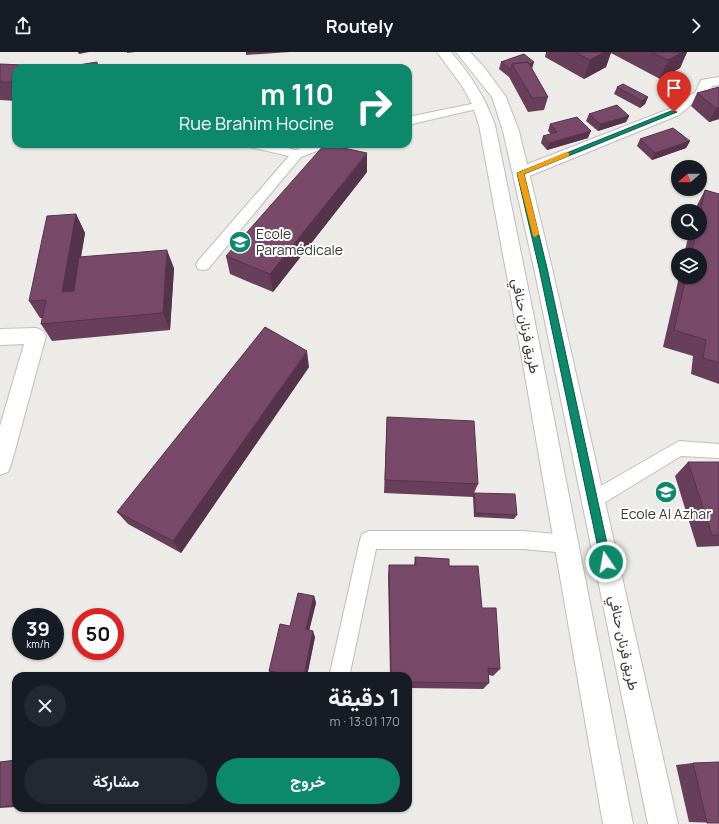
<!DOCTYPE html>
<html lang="ar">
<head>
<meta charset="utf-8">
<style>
  body { margin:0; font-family:Manrope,Vazirmatn,sans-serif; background:#242831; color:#f1f3f6; direction:rtl; height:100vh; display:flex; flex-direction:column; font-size:15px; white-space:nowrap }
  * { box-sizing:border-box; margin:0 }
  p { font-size:13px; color:#9ea1a6 }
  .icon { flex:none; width:22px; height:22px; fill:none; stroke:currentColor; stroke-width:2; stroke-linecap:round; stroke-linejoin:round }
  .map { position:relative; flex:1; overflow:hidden; direction:ltr }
  .sheet { position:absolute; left:12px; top:620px; width:400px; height:140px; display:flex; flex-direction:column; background:#171b24; border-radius:12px; box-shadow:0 1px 3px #0004; direction:rtl }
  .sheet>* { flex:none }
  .banner { position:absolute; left:12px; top:12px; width:400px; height:84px; border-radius:12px; box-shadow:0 1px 3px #0004; direction:rtl; background:#0c886a; color:#fff; overflow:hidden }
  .needle { width:26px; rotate:250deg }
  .controls { position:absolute; left:671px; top:108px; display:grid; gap:8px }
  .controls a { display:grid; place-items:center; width:36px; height:36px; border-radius:50%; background:#171b24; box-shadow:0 1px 3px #0004; font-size:20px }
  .speed { position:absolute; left:12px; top:556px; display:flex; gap:8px; font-size:20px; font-weight:700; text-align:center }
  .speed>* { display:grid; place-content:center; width:52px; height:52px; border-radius:50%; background:#171b24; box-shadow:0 1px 3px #0004; line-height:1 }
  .speed small { font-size:10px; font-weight:400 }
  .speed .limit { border:6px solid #d22; background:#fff; color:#111 }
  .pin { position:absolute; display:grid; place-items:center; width:34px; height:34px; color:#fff; margin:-41px -17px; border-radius:50% 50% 50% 0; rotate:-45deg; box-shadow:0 0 4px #0007 }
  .pin .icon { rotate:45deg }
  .me { position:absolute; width:44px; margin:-22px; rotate:348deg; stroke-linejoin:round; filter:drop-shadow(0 0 3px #0008) }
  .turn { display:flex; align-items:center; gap:14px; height:84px; padding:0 12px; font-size:18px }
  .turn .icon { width:52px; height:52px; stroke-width:2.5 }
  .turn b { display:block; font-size:28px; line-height:34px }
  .round { display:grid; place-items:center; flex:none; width:42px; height:42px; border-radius:21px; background:#242831 }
  .head { display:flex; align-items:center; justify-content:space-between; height:68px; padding:0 12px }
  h1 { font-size:24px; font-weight:700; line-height:30px }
  .primary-button { display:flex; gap:8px; margin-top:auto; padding:8px 12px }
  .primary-button a { flex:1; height:46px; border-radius:24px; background:#0c886a; color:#fff; font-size:16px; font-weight:700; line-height:46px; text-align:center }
  .primary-button a+a { background:#242831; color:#f1f3f6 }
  header { display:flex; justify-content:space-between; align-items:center; height:52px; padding:0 12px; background:#171b24; font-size:18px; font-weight:700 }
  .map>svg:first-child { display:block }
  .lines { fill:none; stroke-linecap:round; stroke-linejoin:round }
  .lane-casing { stroke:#c0bebb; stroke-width:2 }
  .street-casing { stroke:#c0bebb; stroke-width:2 }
  .secondary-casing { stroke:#c0bebb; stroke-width:2 }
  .lane { fill:#fff; fill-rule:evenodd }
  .street { fill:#fff; fill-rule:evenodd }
  .secondary { fill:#fff; fill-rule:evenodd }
  .wall { fill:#683f5b }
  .shaded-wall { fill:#55334a }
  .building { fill:#79496a; stroke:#55334a }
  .route { fill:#0c886a; stroke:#085845 }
  .slow { fill:#f59e0b }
  .labels { text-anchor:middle; stroke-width:4; stroke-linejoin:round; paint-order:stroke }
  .poi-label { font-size:14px; fill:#373735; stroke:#fff; text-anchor:start }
  .street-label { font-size:14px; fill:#373735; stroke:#fff }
</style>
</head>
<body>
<header><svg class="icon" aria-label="forward" viewBox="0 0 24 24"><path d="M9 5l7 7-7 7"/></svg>Routely<svg class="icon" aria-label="share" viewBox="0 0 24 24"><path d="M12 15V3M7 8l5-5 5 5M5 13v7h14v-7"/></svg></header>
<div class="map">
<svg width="719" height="772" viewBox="0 0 719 772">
  <rect width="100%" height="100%" fill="#edebe8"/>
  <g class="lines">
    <g class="lane-casing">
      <path id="lane" d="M481 50 485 51 487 53 485 55 408 73V65Z
        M248 92H270L296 98 312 92H329L327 95 301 105 208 217 203 218 198 217 196 213 198 209 289 104 250 95Z
        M679 389 719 392V406L681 404 599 454 593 456 587 454 584 448 587 442Z
        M369 479H523L567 483 574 486 576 492 574 498 567 501 523 497H376L350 621 349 624H331L330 621 360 488 362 482Z"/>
    </g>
    <g class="street-casing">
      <path id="street" d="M719 25V33L712 34 706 47 691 53 679 63 527 125 521 126 515 125 513 121 515 117 669 57 681 47 695 41 701 28Z
        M36 276 43 279 46 284 11 413 8 420 0 423V374L24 292 0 293V277Z"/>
    </g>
    <g class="secondary-casing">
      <path id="secondary" d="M437 0H451C470 22 485 45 495 73L540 295 633 772H603L520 295 479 73 472 52 462 34Z
        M456 0H470L484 15 506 45 519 79 552 216 678 772H648L534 216 503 79 492 45Z"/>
    </g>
    <use href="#lane" class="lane"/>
    <use href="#street" class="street"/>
    <use href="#secondary" class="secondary"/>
  </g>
  <path class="wall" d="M246 0H290L246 3Z
    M546 0H687L680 16 660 27 611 1 606 15 584 27 545 5Z
    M524 2 548 45 544 58 528 60 509 25 499 17 501 10Z
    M0 12 23 13 24 16H16V49L0 48Z
    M617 35 648 45 645 52 640 56 614 42Z
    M719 35V67L709 70 691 54 697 41Z
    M589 62 629 64 626 70 598 79 586 69Z
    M550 72 588 86 547 98 541 91 543 84 551 82 548 79Z
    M640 87 690 89 686 96 652 108 637 94Z
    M367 120 273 240 230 222 226 204Z
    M705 138 719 142V332L691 322 693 304 663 295 679 225H700V203H684L689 181H700V159H694L695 157Z
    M76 162 85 181 81 205 174 216 170 278 52 289 41 272 42 266H40L29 249Z
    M309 315 181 501 128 472 117 460Z
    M387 365 478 432 474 441 517 463 514 467 474 465 473 445 384 441Z
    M688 410H719V494L697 495 675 424Z
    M415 505 449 514 482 556 500 617 493 624 489 623V631L483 637 408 636V624H390L388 524 389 513H414Z
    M314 544 316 551 309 578 315 585 307 624H272L269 619 290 574Z
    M16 708V755L0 756V710Z
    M693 711 719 771 689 770 676 713Z"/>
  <path class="shaded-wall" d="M78 0H89L79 2Z
    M127 0H135L127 1Z
    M595 0H611L606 15 584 27 590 8Z
    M683 0H687L680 16 660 27 668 8Z
    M534 10 532 17H515Z
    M16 24V40L11 30Z
    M648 45 645 52 640 56 642 49Z
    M719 55V67L709 70 716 56Z
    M629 64 626 70 598 79 600 72Z
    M591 79 588 86 547 98 549 91Z
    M690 89 686 96 652 108 655 101Z
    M367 101V120L273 240 270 222Z
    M76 162 85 181 72 258 62 240Z
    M167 198 174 216 170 278 163 261Z
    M307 299 309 315 181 501 173 489Z
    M314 544 316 551 308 583 306 577Z
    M313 579 315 585 307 624H304Z"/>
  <path class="building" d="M575 0H605L590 8Z
    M651 0H683L668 8Z
    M524 2 534 10 529 12 528 10 512 12 511 18 501 10Z
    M97 10 98 16H72V14Z
    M528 10 548 45 532 46 512 12Z
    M0 12 23 13 21 16H16V24L11 30H0Z
    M623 32 648 45 642 49 617 35Z
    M719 35V55L716 56 697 41Z
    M617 53 629 64 600 72 589 62Z
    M577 65 591 79 549 91 543 84 557 80 550 72Z
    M673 76 690 89 655 101 640 87Z
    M325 92 367 101 270 222 226 204Z
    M705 138 719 142V311L703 306 706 288 674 278 686 225H700V203H691L696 181H700V162Z
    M76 162 62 240 74 239 79 205 167 198 163 261 41 272 46 248 29 249 47 164Z
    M265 275 307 299 173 489 117 460Z
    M387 365 474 369 478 432 385 428Z
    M688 410H719V483H712Z
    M474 441 515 442 517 463 476 461Z
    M415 505 449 507V514H478L482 556H496L500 617 488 616 489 631 408 630V624H391L389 513H416Z
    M298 541 314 544 306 577 313 579 304 624H294L269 619 280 572 290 574Z
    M16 708V753L0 755V710Z
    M719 710V771H707L693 711Z"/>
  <path class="route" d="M671 59 677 60 524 122 547 216 611 510 610 513 606 515 602 513 601 510 539 216 517 121Z"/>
  <path class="slow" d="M566 100 569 101V104L524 122 539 182 535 185 533 184 517 121Z"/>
  <defs>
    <g id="university-disc" transform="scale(1.15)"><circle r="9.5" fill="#0c886a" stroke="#fff"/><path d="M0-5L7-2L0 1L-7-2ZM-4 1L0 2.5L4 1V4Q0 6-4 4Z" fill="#fff"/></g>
    <g id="school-disc" transform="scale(1.15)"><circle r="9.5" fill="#0c886a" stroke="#fff"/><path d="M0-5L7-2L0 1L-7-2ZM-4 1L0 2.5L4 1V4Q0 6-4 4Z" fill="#fff"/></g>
  </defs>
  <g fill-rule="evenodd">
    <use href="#university-disc" x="240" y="190"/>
    <use href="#school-disc" x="666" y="440"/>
  </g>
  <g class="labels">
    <g class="poi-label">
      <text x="256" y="187">Ecole<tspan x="256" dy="16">Paramédicale</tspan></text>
      <text x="666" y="467" text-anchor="middle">Ecole Al Azhar</text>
    </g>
    <g class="street-label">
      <text transform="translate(526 274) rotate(79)" y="5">طريق فرنان حنافي</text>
      <text transform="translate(624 591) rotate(78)" y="5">طريق فرنان حنافي</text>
    </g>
  </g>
</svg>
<div class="controls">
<a><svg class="needle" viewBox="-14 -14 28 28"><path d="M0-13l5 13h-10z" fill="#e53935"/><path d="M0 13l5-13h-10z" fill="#9ea1a6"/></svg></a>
<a><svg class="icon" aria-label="search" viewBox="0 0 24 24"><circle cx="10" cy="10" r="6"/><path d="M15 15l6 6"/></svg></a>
<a><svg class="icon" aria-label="layers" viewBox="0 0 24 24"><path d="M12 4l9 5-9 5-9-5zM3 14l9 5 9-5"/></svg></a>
</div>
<div class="speed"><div>39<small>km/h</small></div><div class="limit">50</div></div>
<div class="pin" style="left:674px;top:60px;background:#d93025"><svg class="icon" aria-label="arrive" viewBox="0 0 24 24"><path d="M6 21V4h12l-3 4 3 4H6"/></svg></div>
<svg class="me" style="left:606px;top:510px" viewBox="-20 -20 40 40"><circle r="17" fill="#0c886a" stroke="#fff" stroke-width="3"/><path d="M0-11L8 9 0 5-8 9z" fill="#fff"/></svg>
<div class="banner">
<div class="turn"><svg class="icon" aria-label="right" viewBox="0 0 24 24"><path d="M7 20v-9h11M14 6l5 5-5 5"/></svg><div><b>110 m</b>Rue Brahim Hocine</div></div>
</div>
<section class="sheet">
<div class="head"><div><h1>1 دقيقة</h1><p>170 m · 13:01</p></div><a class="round"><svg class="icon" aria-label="close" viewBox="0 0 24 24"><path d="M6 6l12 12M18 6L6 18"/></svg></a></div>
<div class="primary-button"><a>خروج</a><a>مشاركة</a></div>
</section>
</div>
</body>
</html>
